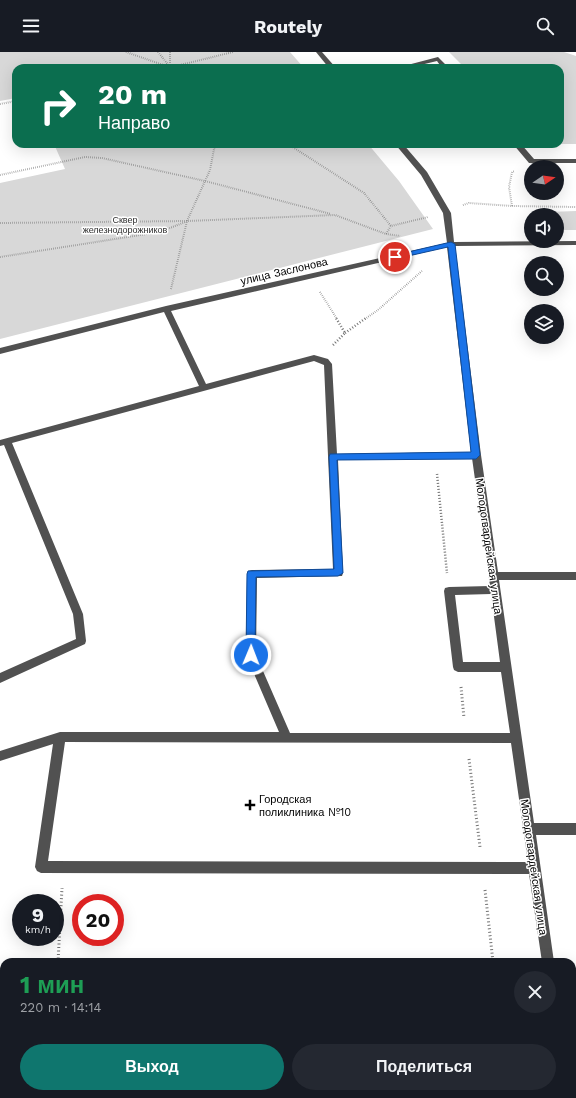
<!DOCTYPE html>
<html lang="ru">
<head>
<meta charset="utf-8">
<style>
  body { margin:0; font-family:"Work Sans",sans-serif; background:#242831; color:#f1f3f6; height:100vh; display:flex; flex-direction:column; font-size:15px; white-space:nowrap }
  * { box-sizing:border-box; margin:0 }
  p { font-size:13px; color:#9ea1a6 }
  .icon { flex:none; width:22px; height:22px; fill:none; stroke:currentColor; stroke-width:2; stroke-linecap:round; stroke-linejoin:round }
  .map { position:relative; flex:1; overflow:hidden }
  .details { position:absolute; left:0px; top:906px; width:576px; height:140px; display:flex; flex-direction:column; background:#171b24; border-radius:12px 12px 0 0; box-shadow:0 4px 16px #0002 }
  .details>* { flex:none }
  .top-card { position:absolute; left:12px; top:12px; width:552px; height:84px; border-radius:12px; box-shadow:0 4px 16px #0002; background:#0b6e4f; color:#fff; overflow:hidden }
  .needle { width:26px; rotate:77deg }
  .tools { position:absolute; left:524px; top:108px; display:grid; gap:8px }
  .tools a { display:grid; place-items:center; width:40px; height:40px; border-radius:50%; background:#171b24; box-shadow:0 4px 16px #0002; font-size:20px }
  .speed { position:absolute; left:12px; top:842px; display:flex; gap:8px; font-size:20px; font-weight:700; text-align:center }
  .speed>* { display:grid; place-content:center; width:52px; height:52px; border-radius:50%; background:#171b24; box-shadow:0 4px 16px #0002; line-height:1 }
  .speed small { font-size:10px; font-weight:400 }
  .speed .limit { border:6px solid #d22; background:#fff; color:#111 }
  .pin { position:absolute; display:grid; place-items:center; width:34px; height:34px; color:#fff; margin:-17px; border:2px solid #fff; border-radius:50%; box-shadow:0 1px 4px #0007 }
  .me { position:absolute; width:44px; margin:-22px; rotate:1deg; stroke-linejoin:round; filter:drop-shadow(0 0 3px #0008) }
  .turn { display:flex; align-items:center; gap:14px; height:84px; padding:0 20px; font-size:18px }
  .turn .icon { width:52px; height:52px; stroke-width:2.5 }
  .turn b { display:block; font-size:28px; line-height:34px }
  .round { display:grid; place-items:center; flex:none; width:42px; height:42px; border-radius:21px; background:#242831 }
  .overview { display:flex; align-items:center; justify-content:space-between; height:68px; padding:0 20px }
  h1 { font-size:24px; font-weight:700; line-height:30px; color:#1e9e55 }
  .cta { display:flex; gap:8px; margin-top:auto; padding:8px 20px }
  .cta a { flex:1; height:46px; border-radius:24px; background:#0f766e; color:#fff; font-size:16px; font-weight:700; line-height:46px; text-align:center }
  .cta a+a { background:#242831; color:#f1f3f6 }
  header { display:flex; justify-content:space-between; align-items:center; height:52px; padding:0 20px; background:#171b24; font-size:18px; font-weight:700 }
  .map>svg:first-child { display:block }
  .green { fill:#d8d8d8 }
  .lines { fill:none; stroke-linecap:round; stroke-linejoin:round }
  .path-far2 { stroke:#737373; stroke-width:2; stroke-dasharray:0.5 1.5; stroke-linecap:butt }
  .path-far1 { stroke:#737373; stroke-width:2.5; stroke-dasharray:1 2; stroke-linecap:butt }
  .path { stroke:#737373; stroke-width:3; stroke-dasharray:1 2.5; stroke-linecap:butt }
  .minor { fill:#515151; fill-rule:evenodd }
  .route { fill:#1a73e8; stroke:#114b97 }
  .poi-dot { fill:#000; stroke:#fff; stroke-width:1.5 }
  .labels { text-anchor:middle; stroke-width:3; stroke-linejoin:round; paint-order:stroke }
  .far-park-label { font-size:9px; fill:#2f2f2f; stroke:#fff }
  .street-label { font-size:11px; fill:#000; stroke:#fff }
  .poi-label { font-size:11px; fill:#000; stroke:#fff; text-anchor:start }
</style>
</head>
<body>
<header><svg class="icon" aria-label="menu" viewBox="0 0 24 24"><path d="M4 6h16M4 12h16M4 18h16"/></svg>Routely<svg class="icon" aria-label="search" viewBox="0 0 24 24"><circle cx="10" cy="10" r="6"/><path d="M15 15l6 6"/></svg></header>
<div class="map">
<svg width="576" height="1046" viewBox="0 0 576 1046">
  <rect width="100%" height="100%" fill="#fff"/>
  <path class="green" d="M0 0H290L304 16H16V46L0 49Z
    M449 0H564L576 4V92H540H560V16H465Z
    M54 92H368L399 129 433 177 0 287V131L65 117Z
    M576 159V178H557V163H538L548 160Z"/>
  <g class="lines">
    <path class="path-far2" d="M126 0 169 15
      M158 0 170 15
      M170 0V15
      M168 16 233 0
      M0 52 16 49
      M288 92 364 141 391 174 428 165
      M0 123 85 105 102 106 205 129 331 162
      M463 153 469 151 512 154 576 155
      M512 154 509 135 512 120 515 119
      M0 171 187 169 335 163 386 182 391 174
      M386 182 400 184
      M0 205 147 182 170 176 185 170
      M171 237 187 169 210 118 215 92
      M320 240 337 267
      M365 267 378 258 423 218"/>
    <path class="path-far1" d="M345 281 366 266
      M333 293 345 281 336 266
      M437 422 447 521"/>
    <path class="path" d="M461 635 464 666
      M469 707 480 795
      M485 838 493 910
      M58 910 62 836
      M508 1042 509 1046"/>
    <path class="minor" d="M316 0H322L336 16H329Z
      M438 5 449 16H442L437 9 408 16H396Z
      M395 92H403L427 120 451 161 454 190 576 189V193L455 194 481 403 498 520H576V528H499L534 771H576V783H536L554 910H542L529 822 41 821 37 819 35 815 53 692 0 709V699L60 680H279L246 603 247 522 248 519 252 518 333 517 324 313 314 309 12 391 83 562 86 589 85 592 0 631V621L76 587 73 562 4 393 0 394V388L199 334 164 260 0 302V296L166 254 447 191 443 161 421 123ZM447 195 471 400 337 402 332 312 328 307 314 303 206 332 171 259ZM472 406 490 534 449 535 445 536 444 539 453 615 454 618 458 620H501L510 681H290L256 603 257 526 342 524 343 521 338 408ZM491 542 500 610H463L455 543ZM65 690 511 691 528 810 48 809Z
      M513 92H521L534 107H576V111H529Z
      M572 1038 574 1046H560V1042H572Z"/>
  </g>
  <path class="route" d="M451 190 455 192 480 403 476 407 337 408 343 521 338 524 256 525 255 603 254 606H247L246 603 247 522 248 519 334 517 329 405 330 402 471 400 448 195 395 207 391 205 395 203Z"/>
  <path class="poi-dot" d="M248 747h4v4h4v4h-4v4h-4v-4h-4v-4h4z"/>
  <g class="labels">
    <g class="far-park-label">
      <text x="125" y="171">Сквер<tspan x="125" dy="10">железнодорожников</tspan></text>
    </g>
    <g class="street-label">
      <text transform="translate(284 219) rotate(-13)" y="4">улица Заслонова</text>
      <text transform="translate(489 494) rotate(82)" y="4">Молодогвардейская улица</text>
      <text transform="translate(534 815) rotate(82)" y="4">Молодогвардейская улица</text>
    </g>
    <g class="poi-label">
      <text x="259" y="751">Городская<tspan x="259" dy="13">поликлиника №10</tspan></text>
    </g>
  </g>
</svg>
<div class="tools">
<a><svg class="needle" viewBox="-14 -14 28 28"><path d="M0-13l5 13h-10z" fill="#e53935"/><path d="M0 13l5-13h-10z" fill="#9ea1a6"/></svg></a>
<a><svg class="icon" aria-label="sound" viewBox="0 0 24 24"><path d="M4 9h4l5-4v14l-5-4H4zM17 9q2 3 0 6"/></svg></a>
<a><svg class="icon" aria-label="search" viewBox="0 0 24 24"><circle cx="10" cy="10" r="6"/><path d="M15 15l6 6"/></svg></a>
<a><svg class="icon" aria-label="layers" viewBox="0 0 24 24"><path d="M12 4l9 5-9 5-9-5zM3 14l9 5 9-5"/></svg></a>
</div>
<div class="speed"><div>9<small>km/h</small></div><div class="limit">20</div></div>
<div class="pin" style="left:395px;top:205px;background:#d93025"><svg class="icon" aria-label="arrive" viewBox="0 0 24 24"><path d="M6 21V4h12l-3 4 3 4H6"/></svg></div>
<svg class="me" style="left:251px;top:603px" viewBox="-20 -20 40 40"><circle r="17" fill="#1a73e8" stroke="#fff" stroke-width="3"/><path d="M0-11L8 9 0 5-8 9z" fill="#fff"/></svg>
<div class="top-card">
<div class="turn"><svg class="icon" aria-label="right" viewBox="0 0 24 24"><path d="M7 20v-9h11M14 6l5 5-5 5"/></svg><div><b>20 m</b>Направо</div></div>
</div>
<section class="details">
<div class="overview"><div><h1>1 мин</h1><p>220 m · 14:14</p></div><a class="round"><svg class="icon" aria-label="close" viewBox="0 0 24 24"><path d="M6 6l12 12M18 6L6 18"/></svg></a></div>
<div class="cta"><a>Выход</a><a>Поделиться</a></div>
</section>
</div>
</body>
</html>
